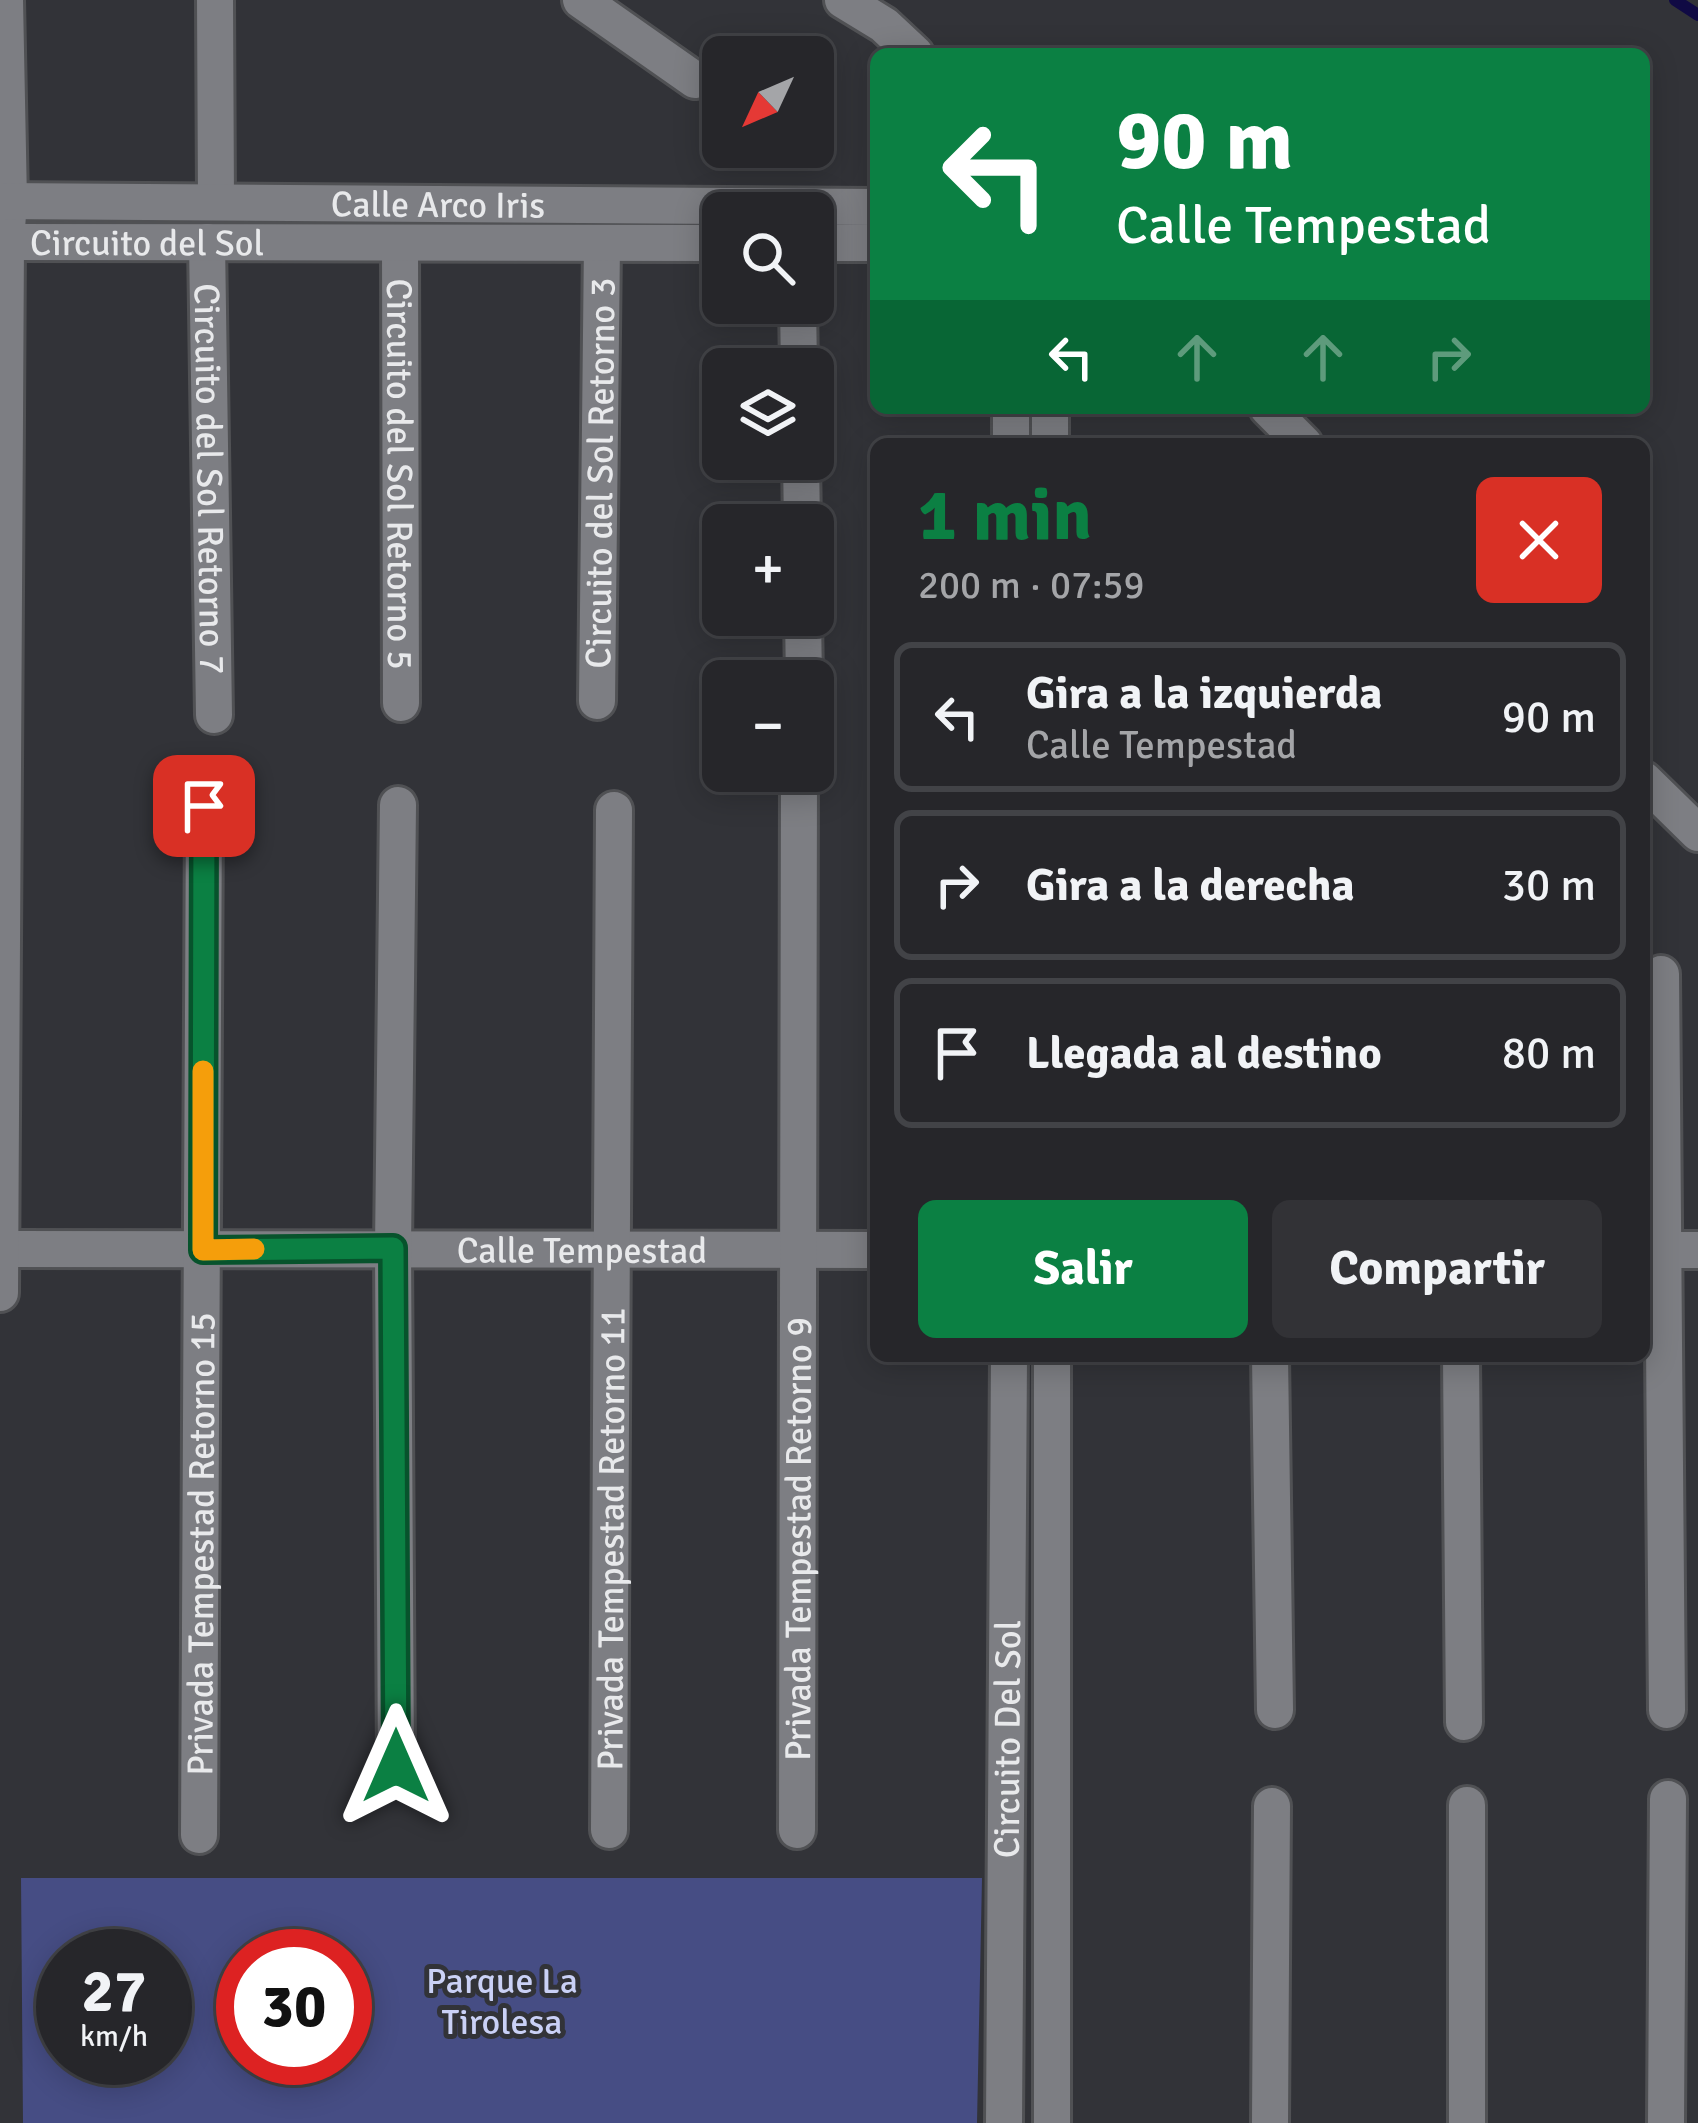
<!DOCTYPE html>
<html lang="es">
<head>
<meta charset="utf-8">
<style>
  body { margin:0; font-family:Signika,sans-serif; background:#323236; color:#f1f3f6; height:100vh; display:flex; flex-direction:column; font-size:45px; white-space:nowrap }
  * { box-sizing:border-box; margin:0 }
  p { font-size:39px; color:#a4a5a8 }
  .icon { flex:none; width:66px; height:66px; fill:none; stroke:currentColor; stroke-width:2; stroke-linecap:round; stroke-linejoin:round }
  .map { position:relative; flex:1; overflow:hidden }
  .side { position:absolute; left:870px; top:438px; width:780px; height:924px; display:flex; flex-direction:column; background:#26262a; border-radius:18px; box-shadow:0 6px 30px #0003,0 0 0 3px #424347 }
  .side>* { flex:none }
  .top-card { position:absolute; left:870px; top:48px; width:780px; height:366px; border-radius:18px; box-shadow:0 6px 30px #0003,0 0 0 3px #424347; background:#0b8043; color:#fff; overflow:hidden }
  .needle { width:78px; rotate:226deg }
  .tools { position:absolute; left:702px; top:36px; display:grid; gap:24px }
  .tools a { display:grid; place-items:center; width:132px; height:132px; border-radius:18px; background:#26262a; box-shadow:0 6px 30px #0003,0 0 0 3px #424347; font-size:60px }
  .speed { position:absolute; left:36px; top:1929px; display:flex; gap:24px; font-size:60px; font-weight:700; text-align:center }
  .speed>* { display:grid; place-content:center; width:156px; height:156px; border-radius:50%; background:#26262a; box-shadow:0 6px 30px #0003,0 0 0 3px #424347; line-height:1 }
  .speed small { font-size:30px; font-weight:400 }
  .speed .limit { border:18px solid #d22; background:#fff; color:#111 }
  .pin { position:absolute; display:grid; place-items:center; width:102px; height:102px; color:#fff; margin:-51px; border-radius:24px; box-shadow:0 6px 18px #0006 }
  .me { position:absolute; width:132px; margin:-66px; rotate:0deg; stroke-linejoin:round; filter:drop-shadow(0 0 9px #0008) }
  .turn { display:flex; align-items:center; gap:42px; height:252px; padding:0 48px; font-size:54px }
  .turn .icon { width:156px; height:156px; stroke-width:2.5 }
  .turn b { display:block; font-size:84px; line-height:102px }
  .lanes { display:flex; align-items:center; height:114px; padding:0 48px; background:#0003; justify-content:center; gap:60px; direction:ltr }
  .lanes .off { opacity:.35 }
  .round { display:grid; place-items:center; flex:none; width:126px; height:126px; border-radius:18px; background:#323236 }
  .summary { display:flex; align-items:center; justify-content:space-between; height:204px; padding:0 48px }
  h1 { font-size:72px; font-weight:800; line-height:90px; color:#0b8043 }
  .cta { display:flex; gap:24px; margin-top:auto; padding:24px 48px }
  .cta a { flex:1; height:138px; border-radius:18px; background:#0b8043; color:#fff; font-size:48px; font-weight:800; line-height:138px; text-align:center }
  .cta a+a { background:#323236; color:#f1f3f6 }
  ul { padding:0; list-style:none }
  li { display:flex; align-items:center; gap:36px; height:150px; margin:0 24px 18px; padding:0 24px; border:6px solid #424347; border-radius:18px }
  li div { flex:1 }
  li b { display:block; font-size:45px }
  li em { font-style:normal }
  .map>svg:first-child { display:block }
  .green { fill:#464d84; fill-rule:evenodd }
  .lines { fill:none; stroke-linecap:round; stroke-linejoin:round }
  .stream { stroke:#100a44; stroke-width:12 }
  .street-casing { stroke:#505154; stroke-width:42 }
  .secondary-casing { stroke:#505154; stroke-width:42 }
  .street { stroke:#7d7e83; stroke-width:36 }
  .secondary { stroke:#7d7e83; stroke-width:36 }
  .route-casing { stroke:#07532c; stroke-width:30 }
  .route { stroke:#0b8043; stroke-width:21 }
  .slow { stroke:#f59e0b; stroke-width:21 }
  .labels { text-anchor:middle; stroke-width:10; stroke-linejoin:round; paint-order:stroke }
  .street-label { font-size:36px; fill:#e8e9eb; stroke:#323338 }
  .park-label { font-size:36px; fill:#cad1f6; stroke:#323338 }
</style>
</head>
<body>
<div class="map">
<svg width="1698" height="2123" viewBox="0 0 1698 2123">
  <rect width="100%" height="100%" fill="#323338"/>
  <path class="green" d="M21 1878H982L977 2123H23ZM63 1956H165V2058H63ZM243 1956H345V2058H243Z"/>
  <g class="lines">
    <path class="stream" d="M1675 0 1698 15"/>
    <g class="street-casing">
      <g id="street">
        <path d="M215 0 216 201"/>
        <path d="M581 0 695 80"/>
        <path d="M843 0 884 25 915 54"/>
        <path id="s1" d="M207 242 214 715"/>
        <path id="s2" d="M400 243 401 703"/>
        <path d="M798 303 799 369"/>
        <path d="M1268 408 1304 444"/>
        <path d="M801 459 802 525"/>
        <path d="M803 615 804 681"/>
        <path id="s3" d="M597 701 602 243"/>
        <path d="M1644 780 1698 833"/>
        <path d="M1661 974 1667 1710"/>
        <path id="s4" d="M0 1249 876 1250"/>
        <path d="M1644 1250H1698"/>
        <path d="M0 1293 6 242 9 201 5 0"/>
        <path d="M1270 1356 1275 1710"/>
        <path d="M1461 1356 1464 1722"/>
        <path d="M396 1766 393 1248 398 805"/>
        <path id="s5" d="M609 1830 614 810"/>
        <path id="s6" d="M797 1830 799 771"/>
        <path id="s7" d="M199 1835 204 806"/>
        <path d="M1270 2123 1272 1806"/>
        <path d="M1467 2123V1805"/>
        <path d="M1666 2123 1668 1799"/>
      </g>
    </g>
    <g class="secondary-casing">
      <g id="secondary">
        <path id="s8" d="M0 201 876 207"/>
        <path id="s9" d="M0 242 723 243"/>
        <path d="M813 243H876"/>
        <path d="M1050 408V444"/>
        <path d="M1011 444V408"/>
        <path d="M1052 1356V2123"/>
        <path id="s10" d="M1004 2123 1009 1356"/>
      </g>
    </g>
    <use href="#street" class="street"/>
    <use href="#secondary" class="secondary"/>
  </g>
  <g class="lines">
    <g class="route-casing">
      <path id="route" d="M204 806 203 1250 393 1248 396 1766"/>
    </g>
    <use href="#route" class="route"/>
    <path class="slow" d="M203 1071V1250L254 1249"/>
  </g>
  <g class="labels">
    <g class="street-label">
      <text dy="13" stroke="none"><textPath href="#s8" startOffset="438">Calle Arco Iris</textPath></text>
      <text dy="13" stroke="none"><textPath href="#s9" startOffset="147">Circuito del Sol</textPath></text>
      <text dy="13" stroke="none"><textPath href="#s3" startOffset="228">Circuito del Sol Retorno 3</textPath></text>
      <text dy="13" stroke="none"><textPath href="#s2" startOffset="231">Circuito del Sol Retorno 5</textPath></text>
      <text dy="13" stroke="none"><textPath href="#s1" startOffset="237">Circuito del Sol Retorno 7</textPath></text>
      <text dy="13" stroke="none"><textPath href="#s4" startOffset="582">Calle Tempestad</textPath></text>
      <text dy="13" stroke="none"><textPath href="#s5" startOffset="291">Privada Tempestad Retorno 11</textPath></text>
      <text dy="13" stroke="none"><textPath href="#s6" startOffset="291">Privada Tempestad Retorno 9</textPath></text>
      <text dy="13" stroke="none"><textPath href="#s7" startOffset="291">Privada Tempestad Retorno 15</textPath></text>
      <text dy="13" stroke="none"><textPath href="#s10" startOffset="384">Circuito Del Sol</textPath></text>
    </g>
    <g class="park-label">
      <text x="502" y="1993">Parque La<tspan x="502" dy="41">Tirolesa</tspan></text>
    </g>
  </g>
</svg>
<div class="tools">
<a><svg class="needle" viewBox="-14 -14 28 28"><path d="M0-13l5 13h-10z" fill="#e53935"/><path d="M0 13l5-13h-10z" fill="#a4a5a8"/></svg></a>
<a><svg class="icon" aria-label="search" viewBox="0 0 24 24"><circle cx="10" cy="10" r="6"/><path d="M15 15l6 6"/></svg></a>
<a><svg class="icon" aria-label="layers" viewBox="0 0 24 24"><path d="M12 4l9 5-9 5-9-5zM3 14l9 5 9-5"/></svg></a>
<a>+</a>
<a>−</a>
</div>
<div class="speed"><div>27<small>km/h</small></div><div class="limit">30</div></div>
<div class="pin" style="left:204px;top:806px;background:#d93025"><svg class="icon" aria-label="arrive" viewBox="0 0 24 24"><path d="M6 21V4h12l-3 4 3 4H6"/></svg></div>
<svg class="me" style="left:396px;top:1766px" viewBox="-20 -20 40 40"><path d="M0-17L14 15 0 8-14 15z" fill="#0b8043" stroke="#fff" stroke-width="4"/></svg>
<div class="top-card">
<div class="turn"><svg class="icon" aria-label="left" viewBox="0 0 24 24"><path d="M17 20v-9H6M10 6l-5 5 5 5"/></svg><div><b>90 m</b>Calle Tempestad</div></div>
<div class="lanes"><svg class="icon" aria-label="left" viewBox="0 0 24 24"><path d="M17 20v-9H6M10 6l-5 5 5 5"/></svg><svg class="icon off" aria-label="ahead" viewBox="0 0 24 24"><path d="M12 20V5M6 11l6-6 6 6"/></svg><svg class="icon off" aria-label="ahead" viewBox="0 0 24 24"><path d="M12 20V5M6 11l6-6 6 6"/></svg><svg class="icon off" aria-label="right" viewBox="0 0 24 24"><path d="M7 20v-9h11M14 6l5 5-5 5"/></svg></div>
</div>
<section class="side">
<div class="summary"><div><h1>1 min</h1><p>200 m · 07:59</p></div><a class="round" style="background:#d93025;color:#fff"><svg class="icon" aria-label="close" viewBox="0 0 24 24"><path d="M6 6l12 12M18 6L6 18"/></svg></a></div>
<ul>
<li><svg class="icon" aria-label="left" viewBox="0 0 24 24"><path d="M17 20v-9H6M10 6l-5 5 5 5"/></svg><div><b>Gira a la izquierda</b><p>Calle Tempestad</p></div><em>90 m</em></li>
<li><svg class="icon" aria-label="right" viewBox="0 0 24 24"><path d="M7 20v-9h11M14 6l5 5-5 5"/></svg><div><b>Gira a la derecha</b></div><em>30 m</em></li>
<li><svg class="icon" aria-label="arrive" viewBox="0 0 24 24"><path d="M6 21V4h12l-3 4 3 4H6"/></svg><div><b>Llegada al destino</b></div><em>80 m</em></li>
</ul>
<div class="cta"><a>Salir</a><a>Compartir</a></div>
</section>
</div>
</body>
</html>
